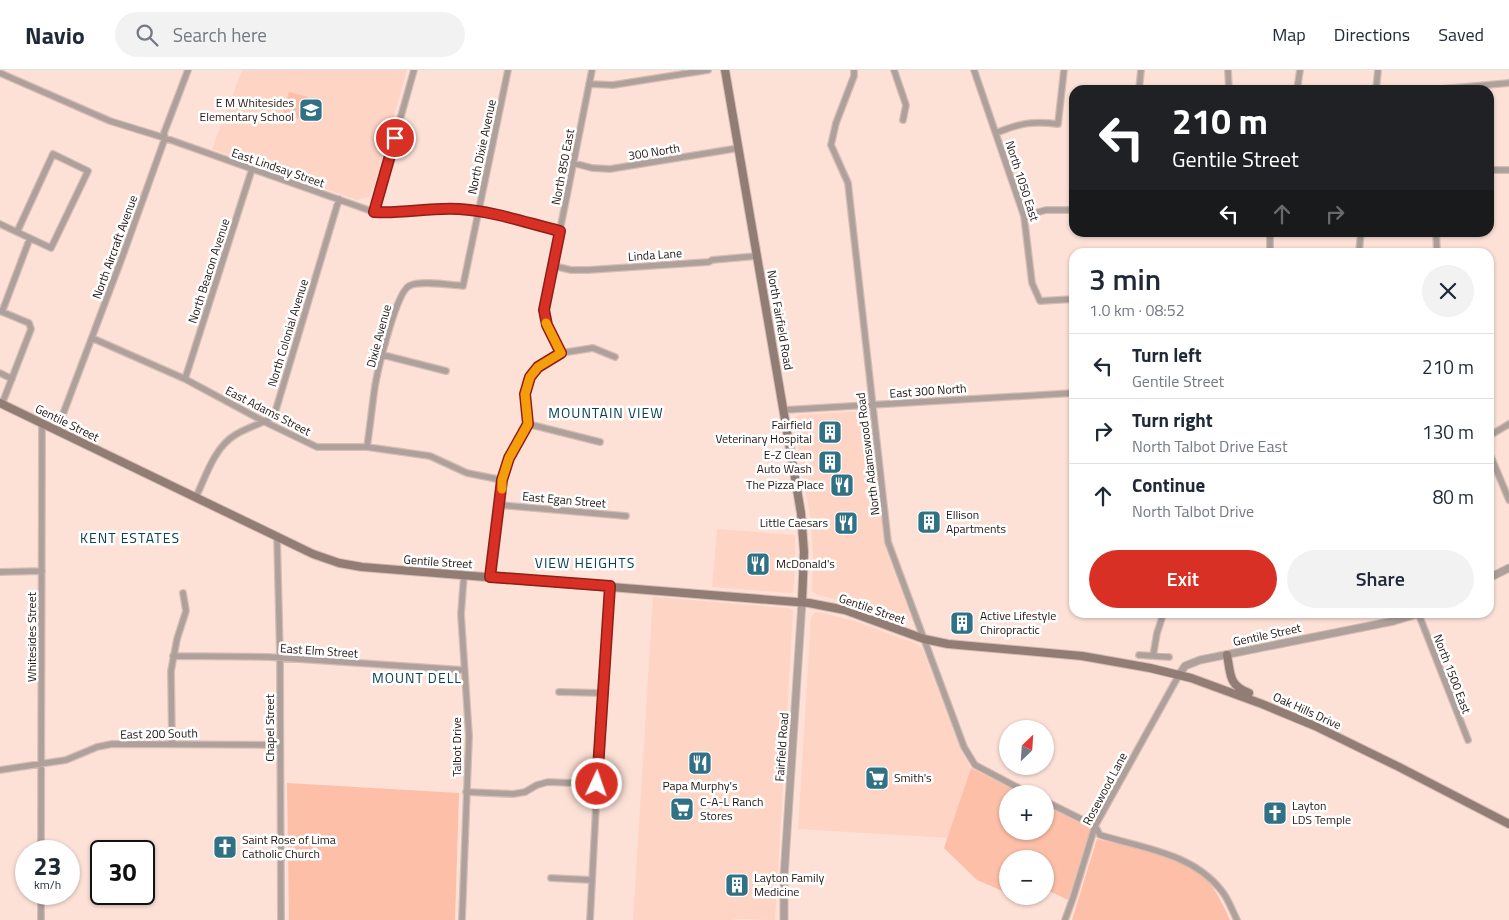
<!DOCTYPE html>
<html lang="en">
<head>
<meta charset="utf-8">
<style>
  body { margin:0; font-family:"Titillium Web",sans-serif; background:#f2f2f3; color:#1f2937; height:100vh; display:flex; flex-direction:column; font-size:19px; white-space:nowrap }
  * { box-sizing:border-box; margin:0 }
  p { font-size:16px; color:#747a83 }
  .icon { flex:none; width:28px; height:28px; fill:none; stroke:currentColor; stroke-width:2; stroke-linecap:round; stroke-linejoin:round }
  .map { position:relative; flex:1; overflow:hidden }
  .details { position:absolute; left:1069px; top:178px; width:425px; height:370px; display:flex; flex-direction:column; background:#fff; border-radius:15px; box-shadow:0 1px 4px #0004 }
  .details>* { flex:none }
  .guide { position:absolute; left:1069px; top:15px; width:425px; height:152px; border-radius:15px; box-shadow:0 1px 4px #0004; background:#202124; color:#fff; overflow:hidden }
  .needle { width:32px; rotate:25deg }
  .fabs { position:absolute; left:999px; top:650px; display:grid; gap:10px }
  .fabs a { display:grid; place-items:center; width:55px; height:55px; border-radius:50%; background:#fff; box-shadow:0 1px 4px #0004; font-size:25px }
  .speed { position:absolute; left:15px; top:770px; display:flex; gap:10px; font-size:25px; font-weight:700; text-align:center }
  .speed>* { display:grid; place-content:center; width:65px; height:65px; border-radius:50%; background:#fff; box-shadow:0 1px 4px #0004; line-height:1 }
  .speed small { font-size:12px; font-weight:400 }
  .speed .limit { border:2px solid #111; border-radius:8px; background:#fff; color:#111 }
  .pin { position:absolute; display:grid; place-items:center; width:42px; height:42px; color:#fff; margin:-21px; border:2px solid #fff; border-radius:50%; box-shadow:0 1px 5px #0007 }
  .me { position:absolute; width:55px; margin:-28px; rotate:3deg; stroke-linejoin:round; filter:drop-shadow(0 0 4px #0008) }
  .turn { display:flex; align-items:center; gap:18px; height:105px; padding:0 20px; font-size:22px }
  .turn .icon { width:65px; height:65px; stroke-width:2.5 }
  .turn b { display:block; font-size:35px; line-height:42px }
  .lanes { display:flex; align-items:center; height:48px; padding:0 20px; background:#0003; justify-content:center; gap:25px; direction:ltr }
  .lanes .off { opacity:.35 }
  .round { display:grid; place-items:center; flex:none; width:52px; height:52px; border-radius:26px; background:#f2f2f3 }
  .head { display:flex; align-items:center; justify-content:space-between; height:85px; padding:0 20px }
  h1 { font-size:30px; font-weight:600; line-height:38px }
  .primary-button { display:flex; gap:10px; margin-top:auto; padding:10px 20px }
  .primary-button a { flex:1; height:58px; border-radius:30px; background:#d93025; color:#fff; font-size:20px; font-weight:600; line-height:58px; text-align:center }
  .primary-button a+a { background:#f2f2f3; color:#1f2937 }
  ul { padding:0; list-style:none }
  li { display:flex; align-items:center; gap:15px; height:65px; padding:0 20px; border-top:1px solid #e0e1e3 }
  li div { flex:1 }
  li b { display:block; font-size:19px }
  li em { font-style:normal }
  header { display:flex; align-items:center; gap:30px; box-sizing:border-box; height:70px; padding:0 25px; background:#fff; border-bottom:1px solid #e0e1e3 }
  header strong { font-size:24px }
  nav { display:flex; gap:28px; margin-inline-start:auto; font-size:18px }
  .search { width:350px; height:45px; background:#f2f2f3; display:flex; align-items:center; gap:12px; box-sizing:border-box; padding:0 18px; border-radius:28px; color:#747a83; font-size:19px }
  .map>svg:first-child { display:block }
  .built { fill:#fed4c4 }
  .green { fill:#fdbfa8 }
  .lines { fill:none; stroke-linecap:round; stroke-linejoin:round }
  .minor-casing { stroke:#d5bcb4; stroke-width:8 }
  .tertiary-casing { stroke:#d5bcb4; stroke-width:9 }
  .secondary-casing { stroke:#d5bcb4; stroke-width:10 }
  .minor { stroke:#aea09a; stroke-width:5.5 }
  .tertiary { stroke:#aea09a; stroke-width:7 }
  .secondary { stroke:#927d75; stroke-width:8 }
  .route-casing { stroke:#8d1f18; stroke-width:12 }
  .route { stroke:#d93025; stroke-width:9 }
  .slow { stroke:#f59e0b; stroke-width:9 }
  .labels { text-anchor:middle; stroke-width:5; stroke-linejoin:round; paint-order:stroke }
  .poi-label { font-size:12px; fill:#211612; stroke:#fff; text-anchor:start }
  .street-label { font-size:12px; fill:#211612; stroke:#fff }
  .neighbourhood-label { font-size:14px; letter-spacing:1px; fill:#094151; stroke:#fff }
</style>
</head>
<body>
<header>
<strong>Navio</strong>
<div class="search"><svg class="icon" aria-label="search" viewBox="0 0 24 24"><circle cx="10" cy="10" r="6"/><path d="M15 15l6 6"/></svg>Search here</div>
<nav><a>Map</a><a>Directions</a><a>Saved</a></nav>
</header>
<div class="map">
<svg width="1509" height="850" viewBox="0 0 1509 850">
  <rect width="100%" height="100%" fill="#fde1d7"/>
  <path class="built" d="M242 0H407L373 120 369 127 357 130 212 79Z
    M863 341 869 345 886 480 910 544 909 549 905 553H899L847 532 817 525 812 521 813 484 811 452 794 349 799 345Z
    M717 459 795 465V499L793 522 790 523 712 517Z
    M653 527 788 538 793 541 775 850 738 849 731 850H633Z
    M815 542H819L855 551 917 574 922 578 960 678 971 698 948 768 798 759 811 548Z"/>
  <path class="green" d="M289 22 308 27 301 49 283 44Z
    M971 698 1022 724H1008V761H1045V735L1088 757 1090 760 1068 830 1045 819V789H1008L1007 823 977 810 944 778Z
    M287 713 459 723 455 850H289Z
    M1097 769C1129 777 1188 786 1209 812 1218 824 1224 837 1230 850H1072Z"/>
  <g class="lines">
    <g class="minor-casing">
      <path id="minor" d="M854 0V6L836 53 831 75 848 113 888 472 964 677 975 695 1030 724
        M894 0 906 35 903 50
        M974 0 1024 146 1032 213 1040 231 1074 229
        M1228 0 1229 20
        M0 3 110 51 165 68 374 142C403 144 431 137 459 139 493 142 527 153 560 161
        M589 14 613 15 708 0
        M1139 20 1141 0
        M1297 20 1300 0
        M1376 20 1378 0
        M1431 20 1509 13
        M996 63C1021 53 1031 51 1058 54L1064 0
        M573 93 592 98 610 99 739 78
        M1489 100H1509
        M374 142 414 0
        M1024 146 1046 140H1074
        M0 154 51 178 88 101 53 84 17 162
        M1436 162 1437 182
        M1270 182V162
        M1359 182 1361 162
        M554 196 571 200H588L709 192 712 190 757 186
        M0 241 29 253 31 259 2 334
        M2 242 30 168
        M92 268 185 309 265 352 317 377H367L430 386 467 403 502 410
        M561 283 547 255 544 240 592 0
        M383 285 446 301
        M0 303 12 309
        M185 309 252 99
        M784 340 1074 323
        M528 354 600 372
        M57 360 123 185 165 68 164 63 188 0
        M1489 366 1509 354
        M367 377C370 357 372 337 375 316 378 299 396 223 409 216 420 210 450 215 463 216L508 0
        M1489 382 1509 430
        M196 427C206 406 214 378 235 365 248 357 262 354 274 346L339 129
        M500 435 626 446
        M277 466 280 588 281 850
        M0 502 42 501
        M490 507 502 410 509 388 528 354 525 324 530 307 538 297 561 283 593 278 615 287
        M1419 545 1468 670
        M1139 585 1169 587
        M173 586 269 587 463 600
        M1153 586 1157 563 1164 542
        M559 622 602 623
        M172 673 171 601 177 569 186 541 183 523
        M0 700 66 690 97 677 112 674 280 675
        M466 722 513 724 525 722 537 715 548 712 597 714
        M1045 731 1095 756 1100 765C1142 778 1192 783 1221 820 1228 828 1232 840 1237 850
        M41 781 42 353
        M551 808 592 810
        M41 850V824
        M462 850 469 666 461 544 464 505
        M590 850 602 623 610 516
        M1065 850 1073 828 1095 756 1179 605"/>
    </g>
    <g class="tertiary-casing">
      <path id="tertiary" d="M1489 508 1509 498
        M1179 605 1185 596 1200 590 1394 551 1424 542
        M784 850V807L802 532"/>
    </g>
    <g class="secondary-casing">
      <path id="secondary" d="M725 0 801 443 804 482 802 532
        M0 333 313 484 339 493 362 497 809 533 845 540 924 569 948 574 1082 586 1150 598 1191 608 1262 634 1315 656 1399 697 1509 754
        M1227 585C1231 604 1228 615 1249 623"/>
    </g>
    <use href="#minor" class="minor"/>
    <use href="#tertiary" class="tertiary"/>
    <use href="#secondary" class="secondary"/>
  </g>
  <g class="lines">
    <g class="route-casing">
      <path id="route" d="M395 68 374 142C403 144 431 137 459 139 493 141 527 153 560 161L544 240 547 255 561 283 538 297 530 307 525 324 528 354 509 388 502 410 490 507 610 516 597 714"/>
    </g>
    <use href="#route" class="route"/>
    <path class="slow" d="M502 419V410L509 388 528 354 525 324 530 307 538 297 561 283 546 253"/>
  </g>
  <defs>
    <g id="school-square" transform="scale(1.25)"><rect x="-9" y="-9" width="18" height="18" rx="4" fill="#317185" stroke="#fff"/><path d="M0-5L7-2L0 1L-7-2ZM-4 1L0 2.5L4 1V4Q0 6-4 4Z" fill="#fff"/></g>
    <g id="building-square" transform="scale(1.25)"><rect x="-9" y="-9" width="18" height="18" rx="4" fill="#317185" stroke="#fff"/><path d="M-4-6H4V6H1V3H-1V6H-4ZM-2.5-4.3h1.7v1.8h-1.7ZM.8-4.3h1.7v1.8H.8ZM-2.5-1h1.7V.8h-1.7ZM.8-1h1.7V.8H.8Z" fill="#fff"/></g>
    <g id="restaurant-square" transform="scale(1.25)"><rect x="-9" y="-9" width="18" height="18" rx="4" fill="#317185" stroke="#fff"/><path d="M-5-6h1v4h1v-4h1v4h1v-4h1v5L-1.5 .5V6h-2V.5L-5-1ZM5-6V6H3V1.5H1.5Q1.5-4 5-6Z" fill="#fff"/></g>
    <g id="supermarket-square" transform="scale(1.25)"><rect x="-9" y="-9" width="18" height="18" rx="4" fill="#317185" stroke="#fff"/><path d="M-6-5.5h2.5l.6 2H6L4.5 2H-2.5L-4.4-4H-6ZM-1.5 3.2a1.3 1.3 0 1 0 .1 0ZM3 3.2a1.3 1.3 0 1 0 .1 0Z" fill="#fff"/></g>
    <g id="church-square" transform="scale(1.25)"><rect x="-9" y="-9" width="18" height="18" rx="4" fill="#317185" stroke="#fff"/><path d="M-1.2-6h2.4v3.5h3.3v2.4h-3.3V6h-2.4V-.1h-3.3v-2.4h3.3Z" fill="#fff"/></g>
  </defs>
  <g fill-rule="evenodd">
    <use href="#school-square" x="311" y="40"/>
    <use href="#building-square" x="830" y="362"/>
    <use href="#building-square" x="830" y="392"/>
    <use href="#restaurant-square" x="842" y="415"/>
    <use href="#building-square" x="929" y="452"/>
    <use href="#restaurant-square" x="846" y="453"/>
    <use href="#restaurant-square" x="758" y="494"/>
    <use href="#building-square" x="962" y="553"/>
    <use href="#restaurant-square" x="700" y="693"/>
    <use href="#supermarket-square" x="877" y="708"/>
    <use href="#supermarket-square" x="682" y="739"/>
    <use href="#church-square" x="1275" y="743"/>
    <use href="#church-square" x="225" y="777"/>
    <use href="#building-square" x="737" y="815"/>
  </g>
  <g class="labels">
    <g class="poi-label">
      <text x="294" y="37" text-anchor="end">E M Whitesides<tspan x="294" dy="14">Elementary School</tspan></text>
      <text x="812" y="359" text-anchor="end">Fairfield<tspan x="812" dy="14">Veterinary Hospital</tspan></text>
      <text x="812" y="389" text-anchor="end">E-Z Clean<tspan x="812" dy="14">Auto Wash</tspan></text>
      <text x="824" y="419" text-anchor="end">The Pizza Place</text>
      <text x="946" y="449">Ellison<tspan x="946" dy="14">Apartments</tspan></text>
      <text x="828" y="457" text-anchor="end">Little Caesars</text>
      <text x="776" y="498">McDonald's</text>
      <text x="980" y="550">Active Lifestyle<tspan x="980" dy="14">Chiropractic</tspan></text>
      <text x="894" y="712">Smith's</text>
      <text x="700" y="720" text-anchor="middle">Papa Murphy's</text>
      <text x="700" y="736">C-A-L Ranch<tspan x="700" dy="14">Stores</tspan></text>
      <text x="1292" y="740">Layton<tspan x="1292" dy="14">LDS Temple</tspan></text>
      <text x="242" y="774">Saint Rose of Lima<tspan x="242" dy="14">Catholic Church</tspan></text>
      <text x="754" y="812">Layton Family<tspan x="754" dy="14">Medicine</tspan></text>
    </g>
    <g class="street-label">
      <text transform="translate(482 77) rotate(-78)" y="4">North Dixie Avenue</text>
      <text transform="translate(654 82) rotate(-9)" y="4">300 North</text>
      <text transform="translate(563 97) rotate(-79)" y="4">North 850 East</text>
      <text transform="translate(278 98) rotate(19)" y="4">East Lindsay Street</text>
      <text transform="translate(1022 111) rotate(72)" y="4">North 1050 East</text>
      <text transform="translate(115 177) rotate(-70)" y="4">North Aircraft Avenue</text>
      <text transform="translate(655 185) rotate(-4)" y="4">Linda Lane</text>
      <text transform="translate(209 201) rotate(-72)" y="4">North Beacon Avenue</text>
      <text transform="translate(780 250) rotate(80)" y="4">North Fairfield Road</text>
      <text transform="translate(288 263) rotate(-73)" y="4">North Colonial Avenue</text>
      <text transform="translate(379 266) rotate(-75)" y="4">Dixie Avenue</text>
      <text transform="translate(928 321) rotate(-4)" y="4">East 300 North</text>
      <text transform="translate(268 341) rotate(27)" y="4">East Adams Street</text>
      <text transform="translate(67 353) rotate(26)" y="4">Gentile Street</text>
      <text transform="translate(868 384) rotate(-97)" y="4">North Adamswood Road</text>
      <text transform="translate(564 430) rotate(5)" y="4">East Egan Street</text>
      <text transform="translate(438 492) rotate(4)" y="4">Gentile Street</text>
      <text transform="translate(872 539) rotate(19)" y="4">Gentile Street</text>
      <text transform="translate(1267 565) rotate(-12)" y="4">Gentile Street</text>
      <text transform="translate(32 567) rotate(-90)" y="4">Whitesides Street</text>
      <text transform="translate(319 581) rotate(4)" y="4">East Elm Street</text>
      <text transform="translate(1452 604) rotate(69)" y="4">North 1500 East</text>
      <text transform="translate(1307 641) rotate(24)" y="4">Oak Hills Drive</text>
      <text transform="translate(270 658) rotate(-90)" y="4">Chapel Street</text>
      <text transform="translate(159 664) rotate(-1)" y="4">East 200 South</text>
      <text transform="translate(457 677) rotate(-90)" y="4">Talbot Drive</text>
      <text transform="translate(782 677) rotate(-86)" y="4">Fairfield Road</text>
      <text transform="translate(1105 719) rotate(-62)" y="4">Rosewood Lane</text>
    </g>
    <g class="neighbourhood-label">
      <text x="606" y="348">MOUNTAIN VIEW</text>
      <text x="130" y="473">KENT ESTATES</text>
      <text x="585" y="498">VIEW HEIGHTS</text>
      <text x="417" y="613">MOUNT DELL</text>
    </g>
  </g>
</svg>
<div class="fabs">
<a><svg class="needle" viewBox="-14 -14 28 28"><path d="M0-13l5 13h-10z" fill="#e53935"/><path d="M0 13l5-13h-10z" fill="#747a83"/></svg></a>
<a>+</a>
<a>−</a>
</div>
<div class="speed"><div>23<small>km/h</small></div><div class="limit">30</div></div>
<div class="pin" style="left:395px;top:68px;background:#d93025"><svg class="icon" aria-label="arrive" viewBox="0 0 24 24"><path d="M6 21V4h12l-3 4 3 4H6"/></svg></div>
<svg class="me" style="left:597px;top:714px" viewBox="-20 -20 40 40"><circle r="17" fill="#d93025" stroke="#fff" stroke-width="3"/><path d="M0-11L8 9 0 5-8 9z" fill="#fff"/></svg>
<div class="guide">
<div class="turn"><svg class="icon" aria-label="left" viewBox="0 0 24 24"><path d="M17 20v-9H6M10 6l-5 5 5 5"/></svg><div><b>210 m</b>Gentile Street</div></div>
<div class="lanes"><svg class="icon" aria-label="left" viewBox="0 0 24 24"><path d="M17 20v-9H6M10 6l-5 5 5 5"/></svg><svg class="icon off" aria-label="ahead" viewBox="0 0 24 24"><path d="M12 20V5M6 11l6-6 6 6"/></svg><svg class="icon off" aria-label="right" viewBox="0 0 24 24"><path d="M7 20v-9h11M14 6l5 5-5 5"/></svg></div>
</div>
<section class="details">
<div class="head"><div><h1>3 min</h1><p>1.0 km · 08:52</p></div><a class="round"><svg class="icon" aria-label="close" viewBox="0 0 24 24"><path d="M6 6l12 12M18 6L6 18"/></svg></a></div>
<ul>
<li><svg class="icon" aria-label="left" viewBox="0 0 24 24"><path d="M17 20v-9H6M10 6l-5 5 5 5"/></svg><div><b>Turn left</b><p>Gentile Street</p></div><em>210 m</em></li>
<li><svg class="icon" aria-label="right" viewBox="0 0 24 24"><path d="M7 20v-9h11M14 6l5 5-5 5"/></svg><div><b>Turn right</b><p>North Talbot Drive East</p></div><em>130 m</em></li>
<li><svg class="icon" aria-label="ahead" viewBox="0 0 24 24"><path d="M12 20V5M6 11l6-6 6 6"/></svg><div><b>Continue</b><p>North Talbot Drive</p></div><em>80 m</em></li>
</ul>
<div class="primary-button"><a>Exit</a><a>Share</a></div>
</section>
</div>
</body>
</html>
